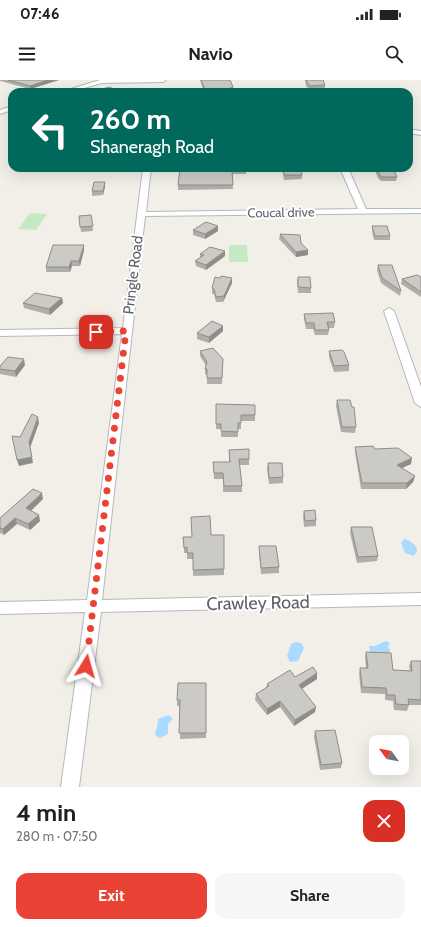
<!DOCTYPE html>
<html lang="en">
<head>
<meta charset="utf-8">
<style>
  body { margin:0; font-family:Cabin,sans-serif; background:#f6f6f6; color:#202124; height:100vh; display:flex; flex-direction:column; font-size:15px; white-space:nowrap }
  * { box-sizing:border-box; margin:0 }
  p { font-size:13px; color:#757577 }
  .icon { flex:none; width:22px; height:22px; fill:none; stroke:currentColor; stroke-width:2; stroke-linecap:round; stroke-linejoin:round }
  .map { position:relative; height:707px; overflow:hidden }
  .panel { display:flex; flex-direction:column; background:#fff; flex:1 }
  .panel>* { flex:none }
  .guide { position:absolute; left:8px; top:8px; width:405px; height:84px; border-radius:12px; box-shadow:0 4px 16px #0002; background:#00695c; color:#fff; overflow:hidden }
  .needle { width:26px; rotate:303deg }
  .tools { position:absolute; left:369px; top:655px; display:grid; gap:8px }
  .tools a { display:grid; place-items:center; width:40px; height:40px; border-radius:8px; background:#fff; box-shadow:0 4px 16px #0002; font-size:20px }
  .pin { position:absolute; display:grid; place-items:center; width:34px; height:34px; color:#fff; margin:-17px; border-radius:8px; box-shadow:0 2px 6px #0006 }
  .me { position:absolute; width:44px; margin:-22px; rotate:8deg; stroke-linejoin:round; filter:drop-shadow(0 0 3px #0008) }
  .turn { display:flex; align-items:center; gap:14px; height:84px; padding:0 16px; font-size:18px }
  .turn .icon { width:52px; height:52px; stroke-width:2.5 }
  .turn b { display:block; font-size:28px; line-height:34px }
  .round { display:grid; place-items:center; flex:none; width:42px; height:42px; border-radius:12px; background:#f6f6f6 }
  .summary { display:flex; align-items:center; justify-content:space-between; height:68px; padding:0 16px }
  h1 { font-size:24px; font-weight:700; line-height:30px }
  .cta { display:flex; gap:8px; margin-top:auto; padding:8px 16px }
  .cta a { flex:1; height:46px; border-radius:12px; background:#ea4335; color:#fff; font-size:16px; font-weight:700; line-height:46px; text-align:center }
  .cta a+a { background:#f6f6f6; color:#202124 }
  .status { display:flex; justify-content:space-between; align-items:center; height:28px; padding:0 20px; background:#fff; direction:ltr }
  .status svg { height:11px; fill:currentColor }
  header { display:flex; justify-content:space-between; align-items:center; height:52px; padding:0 16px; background:#fff; font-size:18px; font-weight:700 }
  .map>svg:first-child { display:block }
  .green { fill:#c5e8c5 }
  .water { fill:#aadaff }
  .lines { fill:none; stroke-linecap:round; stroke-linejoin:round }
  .minor-casing { stroke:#b5b8bc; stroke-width:2 }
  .minor { fill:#fff; fill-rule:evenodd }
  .wall { fill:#afaea9 }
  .shaded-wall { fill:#8f8d8a }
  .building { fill:#cccac5; stroke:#8f8d8a }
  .route { stroke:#ea4335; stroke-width:7; stroke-dasharray:0 12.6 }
  .labels { text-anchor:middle; stroke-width:4; stroke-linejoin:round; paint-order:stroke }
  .far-street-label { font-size:13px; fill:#5f6368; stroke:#fff }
  .street-label { font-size:15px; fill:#5f6368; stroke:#fff }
  .near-street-label { font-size:18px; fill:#5f6368; stroke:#fff }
</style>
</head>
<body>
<div class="status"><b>07:46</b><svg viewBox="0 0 49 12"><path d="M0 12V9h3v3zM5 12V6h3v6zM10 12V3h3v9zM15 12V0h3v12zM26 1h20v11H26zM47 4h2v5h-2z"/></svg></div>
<header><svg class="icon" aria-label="menu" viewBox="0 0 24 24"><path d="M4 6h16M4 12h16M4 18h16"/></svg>Navio<svg class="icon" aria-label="search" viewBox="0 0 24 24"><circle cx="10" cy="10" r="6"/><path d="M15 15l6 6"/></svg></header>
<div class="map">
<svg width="421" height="707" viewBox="0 0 421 707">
  <rect width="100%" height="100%" fill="#f1efe8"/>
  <path class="green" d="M30 133 47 134 36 150 18 149Z
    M229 165H247L248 182H229Z"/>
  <path class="water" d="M404 459C410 460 417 465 417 471L414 476 405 473 401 463Z
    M386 561 390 563 388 566 390 571 388 573 371 574 369 566H375Z
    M296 562 301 563 304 568 298 581 290 582 287 576 291 564Z
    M169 635 173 639 168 644V654L160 658 156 656 155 652 157 648 158 639Z"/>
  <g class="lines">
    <g class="minor-casing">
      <path id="minor" d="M100 0H166L163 2 102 3 70 12H61Z
        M12 26V30L0 34V30Z
        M409 49 421 51V55L409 53Z
        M143 88H151L146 132 358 129 340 88H348L366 129H421V133L145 136 102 520 421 513V525L101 532 79 707H61L85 532 0 534V522L87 520 122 254 0 256V250L123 248Z
        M389 228 394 231 421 307V327L415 323 384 231Z"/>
    </g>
    <use href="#minor" class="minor"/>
  </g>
  <path class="wall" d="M0 0H59L30 9 0 1Z
    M200 0H230L233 7V10L229 12H204Z
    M305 0H323L325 5V9L310 10 306 6Z
    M180 88 246 90V94H232L233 109 178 110V105Z
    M282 88H301L302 95V99L284 100Z
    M374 88H393L397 97 396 101H381L378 98Z
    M105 107 103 115 92 116V111Z
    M91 135 93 151 81 152 79 136Z
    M372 146 390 156V160H374L372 151Z
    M193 150 218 151 205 159 193 155Z
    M280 154 301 163 308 175 296 177 279 159Z
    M84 170 80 186H72L70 192H46V187Z
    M200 174 225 176 206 190 196 186 195 181 200 178Z
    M378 185 401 211 400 216 381 203 377 190Z
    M298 197 311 208V213H298L297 202Z
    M421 197V217L401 204 402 199Z
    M220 198H232V203L223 222H216L214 214H212V208Z
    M62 218 63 223 50 235 24 228 23 223Z
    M304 234 335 242 334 248H329V250L328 255H315L313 249H306L304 239Z
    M223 246V251L209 263 197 259V253Z
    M200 271 223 279 222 304H207V295L205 294V289L206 286 200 276Z
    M329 271 349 285V291L334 292 329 277Z
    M25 285 16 297 0 294V286Z
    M337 320 352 327 356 347 355 353 341 352 336 326Z
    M216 324 255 335V341H241V349H238V357H221V349H216Z
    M355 367 375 369 411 384 402 388 415 396 413 402 406 409H361L355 372Z
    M229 370 249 379V385H239L242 406V412H223V399H214L213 382H229Z
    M268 383 283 397V403L269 404 267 389Z
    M43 419 31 431 40 441 30 450 17 444 4 455 0 453V438Z
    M304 431 316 440V446L304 447 303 436Z
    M351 447 378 476 377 481 357 483 350 453Z
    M211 455H224V495L193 496V479H187V473H184V468Z
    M259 466 279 487V493L261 494 259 472Z
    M366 572 393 590 410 591 409 586 411 581H421V625H409L407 631 394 630 393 621 385 620V614L361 613 359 594 360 588H366L365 578Z
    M295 597 317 599 302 609 315 632 294 646 280 627 267 635 255 620 256 614 266 608 267 604Z
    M206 603V658L180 659V626H177V620Z
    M315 651 342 683 341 688 320 690 314 657Z"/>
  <path class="shaded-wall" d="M48 0H59L30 9V6Z
    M233 7V10L229 12H220Z
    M105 102V107L103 115V111Z
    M218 146V151L205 159V154Z
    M84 165V170L80 186 79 181Z
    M308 170V175L296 177V172Z
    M225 171V176L206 190V185Z
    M71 181 72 186 70 192 69 187Z
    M232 198V203L223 222 224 216Z
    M62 218 63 223 50 235 49 229Z
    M223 246V251L209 263V257Z
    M24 279 25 285 16 297 15 291Z
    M38 337 39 343 30 368 29 362Z
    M32 377 33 383 19 386 17 380Z
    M412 378 411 384 395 391 397 385Z
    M415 396 413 402 406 409 407 403Z
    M42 413 43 419 27 434 26 428Z
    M39 435 40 441 30 450 28 444Z
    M15 438 17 444 4 455 3 449Z
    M317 593V599L298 611 299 605Z
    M280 621V627L267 635V629Z
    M316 627 315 632 294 646 295 640Z"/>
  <path class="building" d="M8 0H48L30 6Z
    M201 0H230L233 7 220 12H206Z
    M306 0H323L325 5 310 6 307 2Z
    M110 7 117 12H93V11Z
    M180 88H246V90H232L233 105H178Z
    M283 88H301L302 95H284Z
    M377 88H393L397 97H382L379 94Z
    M94 102H105L103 111H92Z
    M91 135 93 146 80 147 79 136Z
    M206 142 218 146 205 154 193 150Z
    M372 146H387L390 156H375Z
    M280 154 300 155 301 163 308 170 296 172Z
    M53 165H84L79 181H71L69 187H46Z
    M210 167 225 171 206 185 195 181 204 175 200 174Z
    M378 185H392L401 211 382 198Z
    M417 195 421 197V212L402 199Z
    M221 196 232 198 224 216 216 217 214 209 212 208 215 197 220 198Z
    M298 197H310L311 208 298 207Z
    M35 213 62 218 49 229 23 223Z
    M333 233 335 242H327L329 250H315L314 243H306L304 234Z
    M212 241 223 246 209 257 197 253Z
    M213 268 223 279 222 298H207V289H205L207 282 200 271Z
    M342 270 344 272 349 285 334 286 329 271Z
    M8 277 24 279 15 291 0 289V286Z
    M337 320H350L352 327H354L356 347H342Z
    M216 324 255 325V335H241V343H238V352L221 351V344H216Z
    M32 334 38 337 29 362 32 377 17 380 12 356 20 357Z
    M373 366 375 369 398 368 412 378 397 385 415 396 407 403H362L355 367Z
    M249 369V379H239L242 406H224L223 393H214L213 382H230L229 370Z
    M268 383H282L283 397 269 398Z
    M33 409 42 413 26 428 39 435 28 444 15 438 3 449 0 448V438Z
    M315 430 316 440 305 441 304 431Z
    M210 436 211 455H224V489L193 490V473H187V467L184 468 183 457H192L191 437Z
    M351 447H372L378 476 358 477Z
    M259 466H276L279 487 261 488Z
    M366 572 391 573 393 590 412 591 411 581H421V620L408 619 409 625 396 624 395 615H387L386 608 362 607 360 588H368Z
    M313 587 317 593 299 605 316 627 295 640 280 621 267 629 256 614 269 606 267 604 290 590 295 597Z
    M178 603H206V653H179L180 620H177Z
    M335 650 342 683 321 685 315 651Z"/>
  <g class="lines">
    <path class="route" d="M86 586 126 251 96 252"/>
  </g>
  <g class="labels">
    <g class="far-street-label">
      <text transform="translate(281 132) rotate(-1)" y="5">Coucal drive</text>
    </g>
    <g class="street-label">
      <text transform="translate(133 195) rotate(-83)" y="5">Pringle Road</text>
    </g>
    <g class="near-street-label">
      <text transform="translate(258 523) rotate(-1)" y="6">Crawley Road</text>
    </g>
  </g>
</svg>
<div class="tools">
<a><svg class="needle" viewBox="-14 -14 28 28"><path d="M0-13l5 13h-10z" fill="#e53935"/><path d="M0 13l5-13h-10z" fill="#757577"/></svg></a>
</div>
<div class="pin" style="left:96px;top:252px;background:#d93025"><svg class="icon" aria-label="arrive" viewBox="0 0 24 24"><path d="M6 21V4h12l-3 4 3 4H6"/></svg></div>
<svg class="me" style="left:86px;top:586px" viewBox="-20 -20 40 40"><path d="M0-17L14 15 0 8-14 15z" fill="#ea4335" stroke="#fff" stroke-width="4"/></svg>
<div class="guide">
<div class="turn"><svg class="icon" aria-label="left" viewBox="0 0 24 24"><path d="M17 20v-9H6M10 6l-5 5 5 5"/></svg><div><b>260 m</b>Shaneragh Road</div></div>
</div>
</div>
<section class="panel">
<div class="summary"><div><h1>4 min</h1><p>280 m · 07:50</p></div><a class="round" style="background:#d93025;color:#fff"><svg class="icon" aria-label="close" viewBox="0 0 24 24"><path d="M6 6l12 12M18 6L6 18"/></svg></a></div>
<div class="cta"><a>Exit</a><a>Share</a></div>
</section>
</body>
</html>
